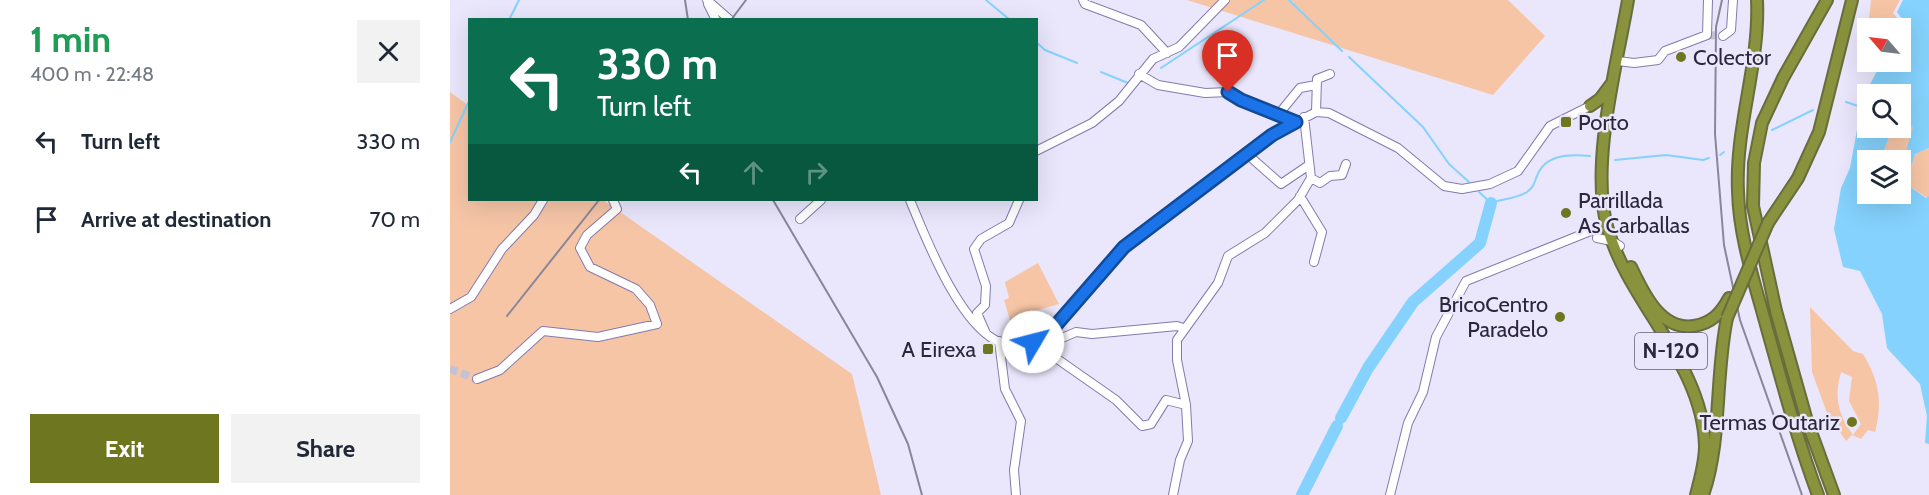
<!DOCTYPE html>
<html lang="en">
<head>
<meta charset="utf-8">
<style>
  body { margin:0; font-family:Cabin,sans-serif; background:#f2f2f3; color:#1f2937; height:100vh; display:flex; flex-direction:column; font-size:22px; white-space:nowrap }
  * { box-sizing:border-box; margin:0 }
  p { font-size:20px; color:#747a83 }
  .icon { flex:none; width:33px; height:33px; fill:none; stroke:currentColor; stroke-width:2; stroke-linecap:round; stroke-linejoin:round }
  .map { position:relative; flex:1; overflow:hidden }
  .drawer { display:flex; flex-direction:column; background:#fff; width:450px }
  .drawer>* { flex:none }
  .top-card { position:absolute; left:18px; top:18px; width:570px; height:183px; border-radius:0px; box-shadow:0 6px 24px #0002; background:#0b6e4f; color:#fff; overflow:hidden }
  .needle { width:39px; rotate:298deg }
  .tools { position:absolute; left:1407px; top:18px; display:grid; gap:12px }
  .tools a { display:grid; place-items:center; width:54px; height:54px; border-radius:0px; background:#fff; box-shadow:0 6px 24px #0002; font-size:30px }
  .pin { position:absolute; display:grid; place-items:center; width:51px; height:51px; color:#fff; margin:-62px -26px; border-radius:50% 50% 50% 0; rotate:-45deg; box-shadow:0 0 6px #0007 }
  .pin .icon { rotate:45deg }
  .me { position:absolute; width:66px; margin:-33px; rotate:53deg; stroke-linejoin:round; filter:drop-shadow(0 0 4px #0008) }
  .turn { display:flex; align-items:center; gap:21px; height:126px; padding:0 30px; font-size:27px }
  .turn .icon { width:78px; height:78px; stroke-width:2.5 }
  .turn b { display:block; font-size:42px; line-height:51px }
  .lanes { display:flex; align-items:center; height:57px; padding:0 30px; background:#0003; justify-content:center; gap:30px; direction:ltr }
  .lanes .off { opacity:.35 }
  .round { display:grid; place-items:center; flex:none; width:63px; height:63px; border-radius:0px; background:#f2f2f3 }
  .summary { display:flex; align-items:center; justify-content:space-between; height:102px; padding:0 30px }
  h1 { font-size:36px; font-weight:700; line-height:45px; color:#1e9e55 }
  .cta { display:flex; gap:12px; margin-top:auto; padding:12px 30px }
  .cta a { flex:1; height:69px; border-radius:0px; background:#6e7620; color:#fff; font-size:24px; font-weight:700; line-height:69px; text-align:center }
  .cta a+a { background:#f2f2f3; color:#1f2937 }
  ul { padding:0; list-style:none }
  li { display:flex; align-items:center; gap:18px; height:78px; padding:0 30px }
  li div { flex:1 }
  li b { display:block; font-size:22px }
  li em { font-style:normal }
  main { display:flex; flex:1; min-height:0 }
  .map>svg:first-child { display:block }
  .green { fill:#f6c5a6; fill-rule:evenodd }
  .water { fill:#84d2fd; fill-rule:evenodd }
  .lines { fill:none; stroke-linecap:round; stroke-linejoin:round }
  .stream { stroke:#84d2fd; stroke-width:2 }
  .river { stroke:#84d2fd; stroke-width:12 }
  .minor-tunnel { stroke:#c4c0d5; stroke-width:8; stroke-dasharray:8 4; stroke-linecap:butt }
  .minor-casing { stroke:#857aac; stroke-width:10 }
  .highway-casing { stroke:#686d3c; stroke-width:14 }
  .minor { stroke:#fff; stroke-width:8 }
  .highway { stroke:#89923d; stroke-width:10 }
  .rail { stroke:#89859a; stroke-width:2 }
  .highway-bridge-casing { stroke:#686d3c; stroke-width:14; stroke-linecap:butt }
  .highway-bridge { stroke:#89923d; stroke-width:10 }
  .route-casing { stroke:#114b97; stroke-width:15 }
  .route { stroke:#1a73e8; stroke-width:10 }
  .poi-dot { fill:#6e7620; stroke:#eae6fc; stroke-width:2 }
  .labels { text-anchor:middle; stroke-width:5; stroke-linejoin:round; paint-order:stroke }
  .shield { fill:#eae6fc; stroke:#656075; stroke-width:1.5 }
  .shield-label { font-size:21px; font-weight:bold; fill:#2c273b }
  .poi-label { font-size:22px; fill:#2c273b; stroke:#eae6fc; text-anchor:start }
</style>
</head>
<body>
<main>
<section class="drawer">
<div class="summary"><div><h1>1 min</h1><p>400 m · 22:48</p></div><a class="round"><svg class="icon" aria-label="close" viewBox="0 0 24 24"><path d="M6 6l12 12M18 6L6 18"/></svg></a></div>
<ul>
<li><svg class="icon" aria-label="left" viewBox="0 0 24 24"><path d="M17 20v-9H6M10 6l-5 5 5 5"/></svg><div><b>Turn left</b></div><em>330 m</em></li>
<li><svg class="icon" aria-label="arrive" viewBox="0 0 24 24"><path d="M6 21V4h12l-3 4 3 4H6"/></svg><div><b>Arrive at destination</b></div><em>70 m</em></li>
</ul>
<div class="cta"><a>Exit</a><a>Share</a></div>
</section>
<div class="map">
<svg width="1479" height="495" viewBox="0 0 1479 495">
  <rect width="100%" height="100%" fill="#eae6fc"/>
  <path class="green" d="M737 0H1058L1095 36 1043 95Z
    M1421 0H1450L1443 13 1454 27 1456 36 1451 41 1453 35 1451 27 1418 28Z
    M0 92 19 106 20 200H153L402 374 431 495H0Z
    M1456 126 1464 127 1451 169 1450 160H1430L1441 132Z
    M1479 148V196L1477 198 1456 184 1465 154Z
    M588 263 609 304 585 311 590 336 566 340 554 300 559 298 555 282Z
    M1360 307 1403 351 1413 354C1429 380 1433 403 1425 432L1418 430 1411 439 1402 435 1396 441 1377 413 1362 372ZM1391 372 1402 377 1399 401 1411 424 1403 435C1388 415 1384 396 1391 372Z"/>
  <path class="water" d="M1453 0H1479V148L1465 154 1456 184 1476 198 1479 196V444L1475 443 1477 416 1470 384 1437 348 1432 314 1410 271 1393 267 1384 229 1391 188 1400 168 1413 97 1432 62H1450L1451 43 1459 36 1457 26 1447 12ZM1450 94V128H1418V94ZM1456 126 1463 127 1451 169 1450 194H1418V160H1430L1441 132Z"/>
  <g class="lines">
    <path class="stream" d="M536 0 560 20
      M839 0 892 51
      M59 20 69 0
      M586 42 595 50 627 63
      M899 57 973 127 999 164 1019 182
      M711 68 814 0
      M651 72 678 83
      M1396 102 1411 107
      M1322 130 1363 110
      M0 142 20 99
      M1270 155 1274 152
      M1165 160 1216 155 1253 160 1259 158
      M1029 192 1041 203C1052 199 1068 198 1077 192 1084 187 1084 183 1087 176 1095 154 1120 154 1140 156"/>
    <path class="river" d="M891 418 918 368 963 302 1030 243 1041 203
      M852 495 887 426"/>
    <path class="minor-tunnel" d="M1257 35 1273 36
      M0 369 27 379"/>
    <g class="minor-casing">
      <path id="minor" d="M257 0 280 20
        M633 0 635 4 691 25 717 53
        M258 4 266 20
        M1273 36 1281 30 1283 0
        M1168 61 1184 63 1208 60 1215 51 1257 35 1258 0
        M689 74 708 85 755 93 779 92 791 100 846 122
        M866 112 867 79 880 74
        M828 115 850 88 866 85
        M586 151 642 123 669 101 703 59 729 47 775 0
        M797 154 831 184 859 165
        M861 178 870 183 880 176 892 175 896 164
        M850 196 872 232 864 262
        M460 200C476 239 511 329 552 343 563 346 578 343 589 342L674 247 822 135 866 112 879 113 948 148 994 186 1012 189 1040 184 1068 171 1100 126 1140 106
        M350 219 371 200
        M1147 238 1162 241 1170 246
        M0 309 21 297 52 249 84 215 93 200
        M535 331 527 313 535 305 536 286 524 249 531 239 559 223 569 200
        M596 335 605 341 626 332 642 334 727 326 733 328
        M549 341 555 389 571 421 564 470 566 495
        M583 342 666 400 692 426 701 424 716 400 736 405
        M27 379 50 370 93 331 148 337 207 324 200 305 186 289 140 267 130 248 137 235 167 209 163 200
        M723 495 730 460 738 441 736 405 727 360V340L768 283 778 256 815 233 848 200 861 178 854 117
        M940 495 958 423 973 392 986 337 1016 281 1143 230"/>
    </g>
    <g class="highway-casing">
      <path id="highway" d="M1178 0C1167 65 1140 163 1157 226 1178 303 1253 363 1255 446 1255 463 1250 479 1246 495
        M1307 0C1310 64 1285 127 1288 191 1289 236 1304 281 1316 325 1332 382 1347 439 1368 495
        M1377 0 1333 78 1312 123 1304 163 1303 206 1326 311 1357 421 1384 495
        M1140 106 1150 99 1162 83
        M1318 223 1348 178 1369 132 1402 0
        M1181 267C1193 292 1210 331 1244 326 1262 323 1271 313 1279 298
        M1253 495C1272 441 1265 375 1277 318"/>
    </g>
    <use href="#minor" class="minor"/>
    <use href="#highway" class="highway"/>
    <path class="rail" d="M235 0 238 20
      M1272 0 1266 27 1265 134 1274 245 1290 320 1352 495
      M281 20 296 0
      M323 200 427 377 458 444 472 495
      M57 316 149 200"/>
    <g class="highway-bridge-casing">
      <path id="highway-bridge" d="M1277 318 1318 223"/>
    </g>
    <use href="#highway-bridge" class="highway-bridge"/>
  </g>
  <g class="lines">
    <g class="route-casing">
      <path id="route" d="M583 342H589L600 332 674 247 822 135 846 122 791 100 778 92"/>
    </g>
    <use href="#route" class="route"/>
  </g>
  <g class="poi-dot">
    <circle cx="1231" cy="57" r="6"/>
    <rect x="1110" y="116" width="12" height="12" rx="3"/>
    <circle cx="1116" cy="213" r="6"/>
    <circle cx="1110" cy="317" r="6"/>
    <rect x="532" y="343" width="12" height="12" rx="3"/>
    <circle cx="1402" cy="422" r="6"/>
  </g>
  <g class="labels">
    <rect class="shield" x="1185" y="333" width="72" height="36" rx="4.5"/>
    <g class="shield-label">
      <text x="1221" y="358">N-120</text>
    </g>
    <g class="poi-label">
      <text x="1243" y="65">Colector</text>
      <text x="1128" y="130">Porto</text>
      <text x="1128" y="208">Parrillada<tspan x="1128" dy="25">As Carballas</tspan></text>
      <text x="1098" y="312" text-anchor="end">BricoCentro<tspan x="1098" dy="25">Paradelo</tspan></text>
      <text x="526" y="357" text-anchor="end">A Eirexa</text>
      <text x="1390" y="430" text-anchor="end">Termas Outariz</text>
    </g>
  </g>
</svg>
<div class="tools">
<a><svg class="needle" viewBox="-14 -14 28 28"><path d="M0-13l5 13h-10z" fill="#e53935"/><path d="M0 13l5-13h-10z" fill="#747a83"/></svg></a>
<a><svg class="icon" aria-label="search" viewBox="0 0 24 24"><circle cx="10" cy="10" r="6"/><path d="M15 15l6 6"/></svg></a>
<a><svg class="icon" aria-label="layers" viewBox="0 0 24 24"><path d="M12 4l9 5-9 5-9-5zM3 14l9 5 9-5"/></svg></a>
</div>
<div class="pin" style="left:778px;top:92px;background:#d93025"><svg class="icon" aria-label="arrive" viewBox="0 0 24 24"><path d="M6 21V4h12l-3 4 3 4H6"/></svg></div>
<svg class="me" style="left:583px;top:342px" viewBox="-20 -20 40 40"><circle r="19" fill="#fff"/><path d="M0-13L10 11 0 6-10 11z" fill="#1a73e8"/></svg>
<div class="top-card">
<div class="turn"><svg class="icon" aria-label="left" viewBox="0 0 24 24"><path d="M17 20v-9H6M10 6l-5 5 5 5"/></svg><div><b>330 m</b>Turn left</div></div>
<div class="lanes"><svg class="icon" aria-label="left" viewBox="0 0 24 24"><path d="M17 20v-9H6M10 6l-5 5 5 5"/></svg><svg class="icon off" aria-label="ahead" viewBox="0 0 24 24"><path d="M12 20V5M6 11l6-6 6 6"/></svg><svg class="icon off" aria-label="right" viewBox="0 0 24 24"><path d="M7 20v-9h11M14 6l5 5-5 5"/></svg></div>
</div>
</div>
</main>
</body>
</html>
